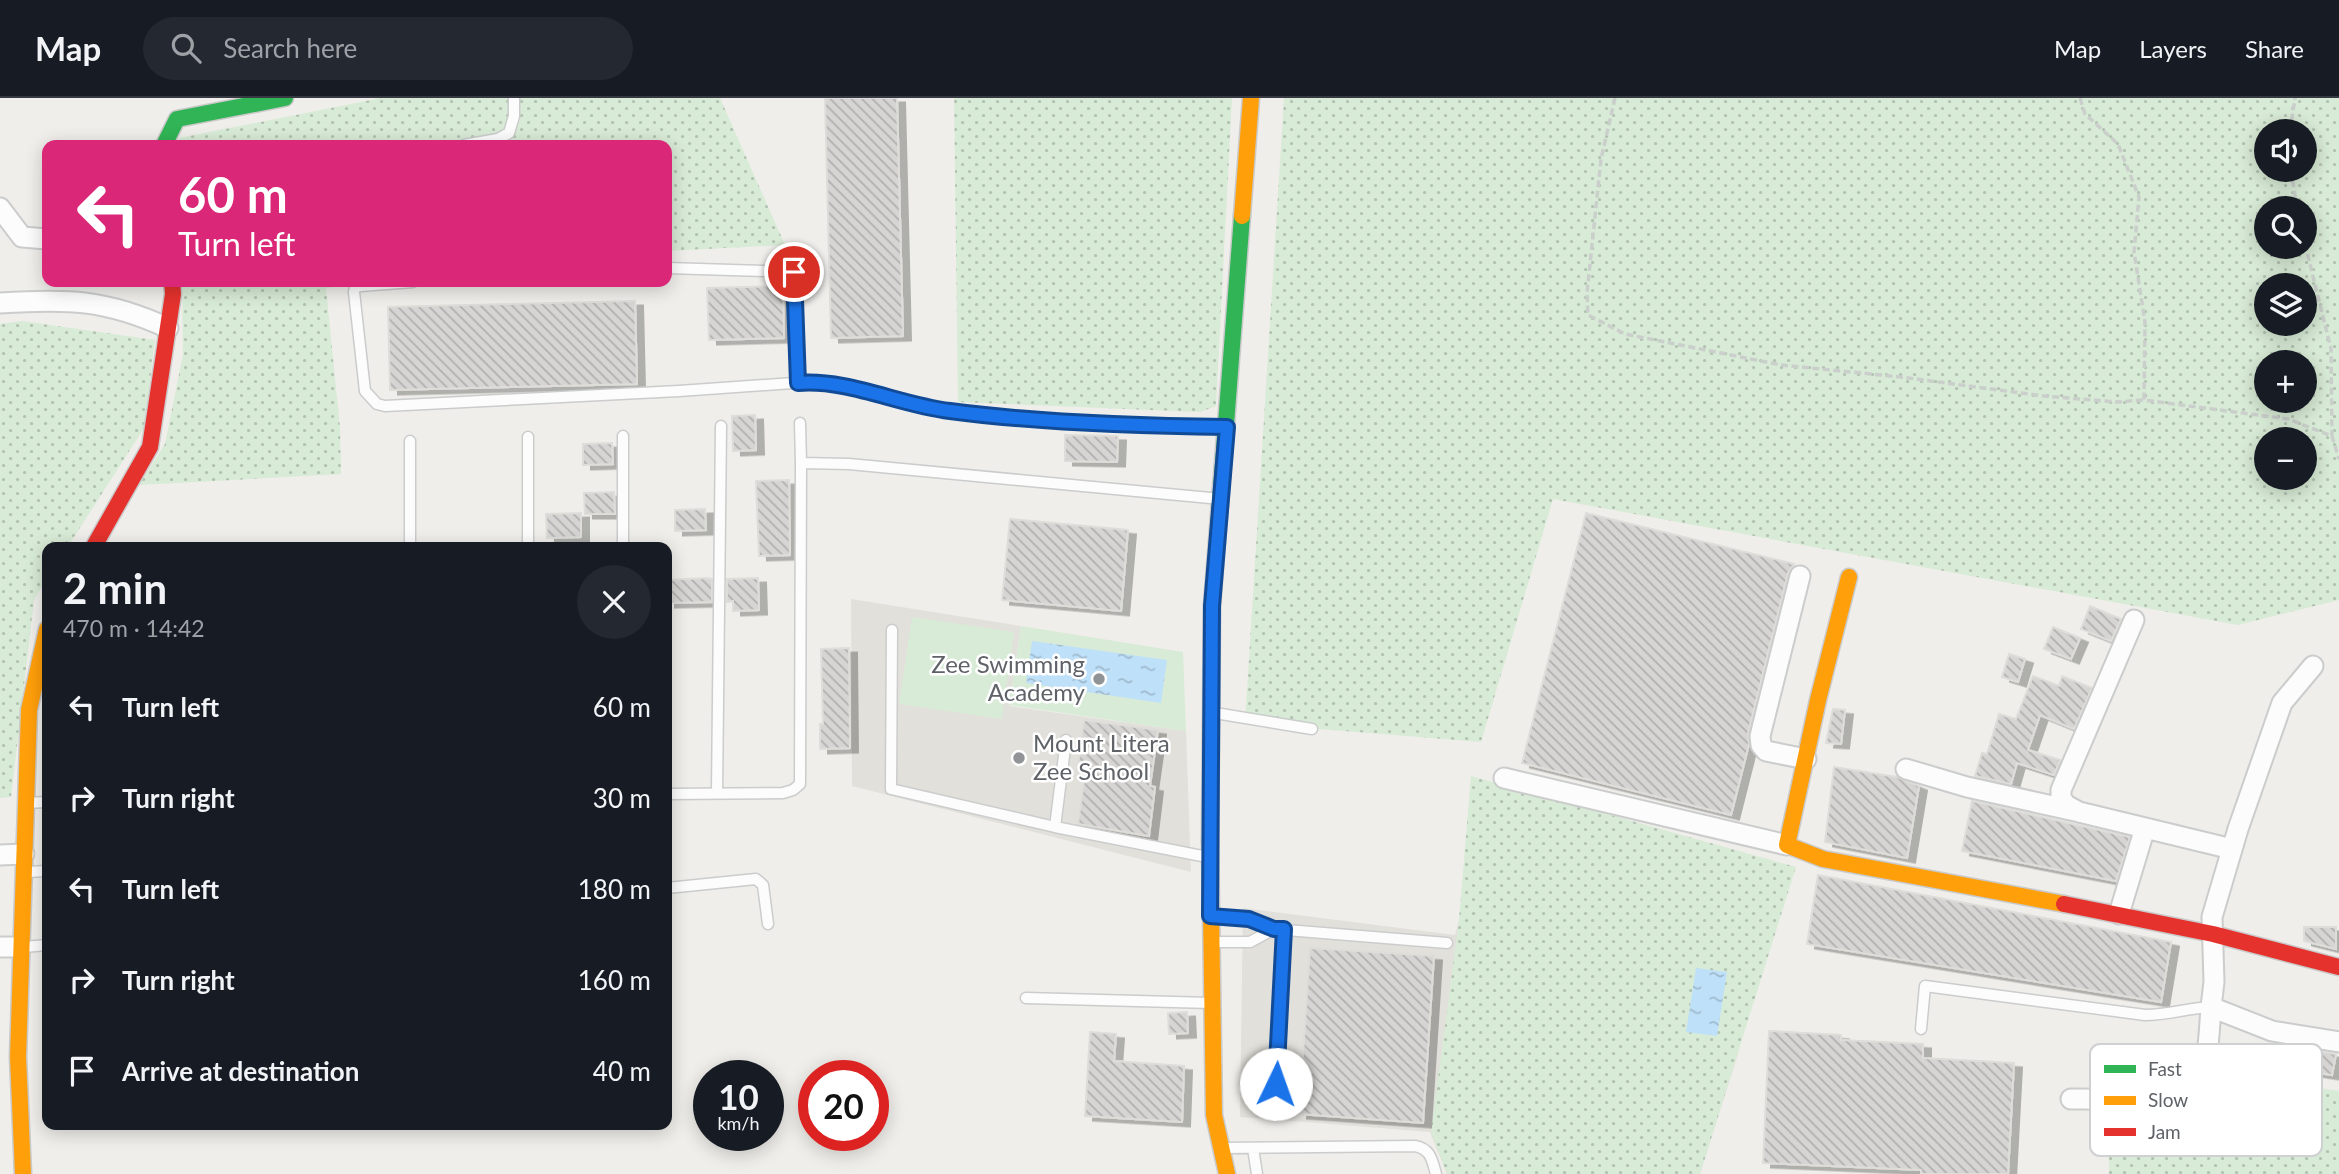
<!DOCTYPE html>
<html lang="en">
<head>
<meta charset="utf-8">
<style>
  body { margin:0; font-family:Lato,sans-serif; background:#242831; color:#f1f3f6; height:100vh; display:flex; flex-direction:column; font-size:26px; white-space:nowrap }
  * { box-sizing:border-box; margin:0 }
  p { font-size:23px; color:#9ea1a6 }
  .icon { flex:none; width:38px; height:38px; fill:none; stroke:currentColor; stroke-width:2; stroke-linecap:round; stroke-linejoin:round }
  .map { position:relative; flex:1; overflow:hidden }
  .details { position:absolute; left:42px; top:444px; width:630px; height:588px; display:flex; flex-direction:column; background:#171b24; border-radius:14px; box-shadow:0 4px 18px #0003 }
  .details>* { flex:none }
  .guide { position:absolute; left:42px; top:42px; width:630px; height:147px; border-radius:14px; box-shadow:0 4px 18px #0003; background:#db2777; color:#fff; overflow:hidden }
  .buttons { position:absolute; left:2254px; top:21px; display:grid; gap:14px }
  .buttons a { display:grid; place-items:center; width:63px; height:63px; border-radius:50%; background:#171b24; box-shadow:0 4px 18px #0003; font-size:35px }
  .speed { position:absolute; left:693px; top:962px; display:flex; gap:14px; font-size:35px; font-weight:700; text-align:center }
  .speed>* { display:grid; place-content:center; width:91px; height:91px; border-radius:50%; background:#171b24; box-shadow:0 4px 18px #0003; line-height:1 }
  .speed small { font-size:18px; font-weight:400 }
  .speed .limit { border:10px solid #d22; background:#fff; color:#111 }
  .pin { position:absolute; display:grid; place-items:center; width:60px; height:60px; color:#fff; margin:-30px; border:4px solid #fff; border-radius:50%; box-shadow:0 2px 7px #0007 }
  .me { position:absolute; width:77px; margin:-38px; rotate:3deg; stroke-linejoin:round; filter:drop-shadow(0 0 5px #0008) }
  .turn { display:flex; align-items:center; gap:24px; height:147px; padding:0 21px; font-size:32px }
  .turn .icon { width:91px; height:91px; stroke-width:2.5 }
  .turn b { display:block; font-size:49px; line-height:60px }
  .round { display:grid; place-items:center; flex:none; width:74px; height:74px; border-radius:37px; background:#242831 }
  .headline { display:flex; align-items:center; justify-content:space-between; height:119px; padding:0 21px }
  h1 { font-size:42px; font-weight:700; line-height:52px }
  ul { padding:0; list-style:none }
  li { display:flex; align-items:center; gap:21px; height:91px; padding:0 21px }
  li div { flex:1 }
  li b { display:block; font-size:26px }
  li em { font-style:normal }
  header { display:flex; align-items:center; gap:42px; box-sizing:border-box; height:98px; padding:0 35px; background:#171b24; border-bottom:2px solid #363941 }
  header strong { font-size:33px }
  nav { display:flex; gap:38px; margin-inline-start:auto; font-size:24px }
  .search { width:490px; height:63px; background:#242831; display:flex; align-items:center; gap:18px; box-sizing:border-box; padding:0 24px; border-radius:38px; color:#9ea1a6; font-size:26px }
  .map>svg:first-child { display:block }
  .education { fill:#e2e0da }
  .grass { fill:url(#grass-dots); fill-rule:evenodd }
  .garden { fill:#d8ebd6 }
  .water { fill:url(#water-ripples) }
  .building { fill:url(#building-back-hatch); stroke:#deddd9; stroke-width:2; filter:url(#shadow) }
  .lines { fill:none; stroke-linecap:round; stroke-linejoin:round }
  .lane-casing { stroke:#cbcccc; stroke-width:13 }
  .street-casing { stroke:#cbcccc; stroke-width:23 }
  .fast-casing { stroke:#cacacb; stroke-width:19 }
  .slow-casing { stroke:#cacacb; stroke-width:19 }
  .jam-casing { stroke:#cacacb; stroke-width:19 }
  .path { stroke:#cacfcc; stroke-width:3.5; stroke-dasharray:7 3.5; stroke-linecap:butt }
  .lane { stroke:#fdfcfc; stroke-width:10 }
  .street { stroke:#fdfcfc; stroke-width:19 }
  .fast { stroke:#30b455; stroke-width:16 }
  .slow { stroke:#ff9f0a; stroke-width:16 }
  .jam { stroke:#e5322d; stroke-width:16 }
  .route-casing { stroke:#114b97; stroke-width:18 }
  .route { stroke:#1a73e8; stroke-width:12 }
  .poi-dot { fill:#919496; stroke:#fff; stroke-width:2.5 }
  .labels { text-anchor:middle; stroke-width:5; stroke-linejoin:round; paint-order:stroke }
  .poi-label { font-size:24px; fill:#5f6368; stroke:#fff; text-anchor:end }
  .key { fill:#fff; stroke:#cfd0d2; stroke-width:2 }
  .key-label { font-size:19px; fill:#5f6368 }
</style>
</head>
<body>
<header>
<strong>Map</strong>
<div class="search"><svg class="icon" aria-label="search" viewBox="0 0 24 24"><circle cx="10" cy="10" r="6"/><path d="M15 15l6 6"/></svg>Search here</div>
<nav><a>Map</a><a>Layers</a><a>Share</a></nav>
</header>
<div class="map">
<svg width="2339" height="1076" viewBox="0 0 2339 1076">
  <defs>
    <pattern id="grass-dots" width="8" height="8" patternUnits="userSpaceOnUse" patternTransform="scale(1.75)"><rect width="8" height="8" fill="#d8ebd6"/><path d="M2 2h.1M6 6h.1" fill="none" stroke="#b2c2b1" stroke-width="1.8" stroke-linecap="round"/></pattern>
    <pattern id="water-ripples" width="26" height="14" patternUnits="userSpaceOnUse" patternTransform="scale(1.75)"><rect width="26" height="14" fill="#bfe0f9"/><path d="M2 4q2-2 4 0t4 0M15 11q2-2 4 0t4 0" fill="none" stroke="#9eb9cd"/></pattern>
    <pattern id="building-back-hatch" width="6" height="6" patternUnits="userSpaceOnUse" patternTransform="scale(1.75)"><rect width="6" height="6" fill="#d6d5d3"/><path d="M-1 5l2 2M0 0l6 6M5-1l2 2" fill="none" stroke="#b1b0af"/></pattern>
    <filter id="shadow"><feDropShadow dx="8" dy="4.5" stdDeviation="0" flood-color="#0004"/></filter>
  </defs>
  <rect width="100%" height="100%" fill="#efeeea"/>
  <path class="education" d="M851 501 1021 528 1009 608 1186 633 1191 774 852 688Z
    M1243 810 1455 837 1459 822 1738 956 1700 1076H1447L1430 1034 1240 1019Z"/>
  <path class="grass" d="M381 0H720L785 147 667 153V47H179V40Z
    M954 0H1232L1216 308 1200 314 958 304Z
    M1284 0H2339V502L2238 527 1553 401 1481 644 1245 625ZM2266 33H2305V72H2266ZM2266 110H2305V149H2266ZM2266 187H2305V226H2266ZM2266 264H2305V303H2266ZM2266 341H2305V380H2266Z
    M182 184H375L326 190 340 330 341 376 139 387 165 346 183 256Z
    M22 223 155 242 144 330 67 450H47V480L34 502 11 699 0 700V226Z
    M1471 678 1796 769 1700 1076H1447L1431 1034 1459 822Z
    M2214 975 2339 993V1076H2109L2108 1031 2197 1048Z"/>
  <path class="garden" d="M912 519 1014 534 1002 621 899 606Z
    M1021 528 1183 554 1186 633 1009 607Z"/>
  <path class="water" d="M1032 543 1167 562 1161 605 1026 585Z
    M1696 870 1727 874 1717 938 1686 934Z"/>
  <path class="building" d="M825 0H897L903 238 831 240Z
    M783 188 784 240 709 242 707 190Z
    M635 203 637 286 390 292 388 209Z
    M755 317 756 352 733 353 732 318Z
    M1065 337 1118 338 1117 364 1065 363Z
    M612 345 613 366 583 367V346Z
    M789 382 790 457 759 458 756 383Z
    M614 394 615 416H585L584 395Z
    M705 411 706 432 675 433V412Z
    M581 415V439L547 440 546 416Z
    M1586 415 1794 466 1788 475 1748 635 1749 646 1731 717 1522 665Z
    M1010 421 1128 432 1121 513 1002 502Z
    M707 480 712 481V504L667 505V482Z
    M758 480 759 512 733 513V503L727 504V481Z
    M2090 508 2121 521 2111 543 2081 531Z
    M2053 529 2080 540 2071 561 2044 551Z
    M849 550 850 650 820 651V626H823L821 551Z
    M2009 556 2025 561 2018 584 2002 579Z
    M2033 578 2059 588 2062 578 2092 590 2074 631 2040 617 2028 652 2060 662 2054 677 2017 665 2011 686 1975 678 1982 655 1987 656 1999 616 2016 621Z
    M1833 611 1845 612 1841 646 1826 645Z
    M1084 622 1158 632 1150 688 1155 689 1149 738 1078 726 1085 675 1077 674Z
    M1834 669 1897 679 1919 688 1907 760 1825 744Z
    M1972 703 2130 739 2116 783 1962 753Z
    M1818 777 2171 844 2161 904 1807 846Z
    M2304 829H2336V851L2304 843Z
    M1310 850 1434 858 1423 1025 1299 1016Z
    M1187 914 1188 935 1169 936 1168 915Z
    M1769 933 1841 937V942L1923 946V960L2014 965 2008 1076H1921V1072L1763 1065Z
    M1090 934 1116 936 1114 963 1184 968 1182 1024 1085 1018Z
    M2316 953 2336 956 2332 977 2312 974Z"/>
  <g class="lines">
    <g class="lane-casing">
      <path id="lane" d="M464 47 498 41 509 35 514 18V0
        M667 170 794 174 798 285
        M794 174 797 152
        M413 184 360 188 355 189 354 194 365 293 377 306 385 308 679 293 821 283 948 313 1039 322 1223 329
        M800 325 801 365
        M410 450V343
        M528 450V339
        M623 450V338
        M892 532 891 691 1055 729 1207 759
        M1215 615 1312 631
        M717 695 721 328
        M667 696 783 695 793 692 800 686 801 365 849 366 1221 401
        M26 705 47 704
        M1055 729 1066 642
        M27 774 47 773
        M667 790 756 781 763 787 768 826
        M1214 818 1249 821 1274 831 1250 844H1214
        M1274 831 1447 845
        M24 849 47 847
        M1026 900 1211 905
        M1921 931 1925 888 2145 917C2170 917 2187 910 2211 909
        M1275 1012 1284 832
        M1223 1050 1415 1048C1431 1051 1432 1062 1436 1076
        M1253 1050 1257 1076"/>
    </g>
    <g class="street-casing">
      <path id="street" d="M0 110 22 139 47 141
        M0 205C68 201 105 201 168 230
        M1800 478 1760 638 1761 647 1766 653 1806 661
        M2134 522 2061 692V700L2066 707 2079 714 2232 751
        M2313 568 2282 605 2238 731 2212 819 2214 884 2211 909 2272 933 2339 944
        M1906 671 1967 689 2075 713
        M1504 680 1787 747
        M0 757 24 756
        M2119 816 2145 730
        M0 849H20
        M2071 1001C2097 1001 2180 1005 2196 983 2210 963 2209 932 2211 909"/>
    </g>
    <g class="fast-casing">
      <path id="fast" d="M164 47 177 21 285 0
        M1210 743 1212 508 1242 118"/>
    </g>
    <g class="slow-casing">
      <path id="slow" d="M1242 118 1251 0
        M1849 479 1818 602 1787 747 1823 761 2064 806
        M1210 743 1214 1017 1227 1076
        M23 1076 18 959 29 612 47 531"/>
    </g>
    <g class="jam-casing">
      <path id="jam" d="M93 450 150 349 173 196 172 184
        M2064 806 2213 836 2339 869"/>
    </g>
    <path class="path" d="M1615 0 1601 61 1587 195 1588 217 1625 236 1781 267 1901 279 2044 298 2117 304 2144 302
      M2080 0 2085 16 2118 46 2139 99 2134 154 2145 224 2144 302 2288 321 2332 338 2339 361
      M2290 33 2295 0
      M2291 72 2297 110
      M2305 146 2331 251 2332 338"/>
    <use href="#lane" class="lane"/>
    <use href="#street" class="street"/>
    <use href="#fast" class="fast"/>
    <use href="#slow" class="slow"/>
    <use href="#jam" class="jam"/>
  </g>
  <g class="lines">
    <g class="route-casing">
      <path id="route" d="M794 174 798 285C849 281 899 307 950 313 1041 325 1135 328 1227 329L1212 508 1210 818 1249 821 1274 831H1284L1276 986"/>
    </g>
    <use href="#route" class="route"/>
  </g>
  <g class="poi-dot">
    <circle cx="1099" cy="581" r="7"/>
    <circle cx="1019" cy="660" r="7"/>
  </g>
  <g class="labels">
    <g class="poi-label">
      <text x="1085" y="575">Zee Swimming<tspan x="1085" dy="28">Academy</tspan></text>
      <text x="1033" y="654" text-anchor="start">Mount Litera<tspan x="1033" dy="28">Zee School</tspan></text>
    </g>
  </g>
  <rect x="2090" y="946" width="232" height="112" rx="10" class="key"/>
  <rect x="2104" y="967" width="32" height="8" fill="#30b455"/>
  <rect x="2104" y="998" width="32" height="9" fill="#ff9f0a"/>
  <rect x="2104" y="1030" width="32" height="8" fill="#e5322d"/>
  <g class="key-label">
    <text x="2148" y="978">Fast</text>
    <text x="2148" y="1009">Slow</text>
    <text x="2148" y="1041">Jam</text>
  </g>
</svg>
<div class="buttons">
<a><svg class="icon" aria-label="sound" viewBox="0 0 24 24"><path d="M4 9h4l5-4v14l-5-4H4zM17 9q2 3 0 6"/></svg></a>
<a><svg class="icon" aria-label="search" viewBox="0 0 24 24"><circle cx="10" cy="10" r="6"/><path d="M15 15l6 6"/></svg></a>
<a><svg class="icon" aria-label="layers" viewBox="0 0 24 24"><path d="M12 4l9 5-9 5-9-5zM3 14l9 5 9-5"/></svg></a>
<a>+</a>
<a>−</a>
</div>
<div class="speed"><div>10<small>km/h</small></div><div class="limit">20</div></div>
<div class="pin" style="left:794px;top:174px;background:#d93025"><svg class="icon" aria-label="arrive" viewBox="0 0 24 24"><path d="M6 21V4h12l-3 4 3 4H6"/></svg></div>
<svg class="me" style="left:1276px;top:986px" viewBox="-20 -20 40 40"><circle r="19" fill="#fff"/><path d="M0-13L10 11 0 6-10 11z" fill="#1a73e8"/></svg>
<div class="guide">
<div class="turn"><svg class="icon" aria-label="left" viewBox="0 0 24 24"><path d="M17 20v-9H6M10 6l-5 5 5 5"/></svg><div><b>60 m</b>Turn left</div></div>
</div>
<section class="details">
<div class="headline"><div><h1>2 min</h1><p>470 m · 14:42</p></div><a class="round"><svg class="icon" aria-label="close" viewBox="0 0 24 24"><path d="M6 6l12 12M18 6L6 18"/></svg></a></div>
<ul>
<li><svg class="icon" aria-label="left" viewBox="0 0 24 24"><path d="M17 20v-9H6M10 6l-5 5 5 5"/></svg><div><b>Turn left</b></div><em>60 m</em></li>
<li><svg class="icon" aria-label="right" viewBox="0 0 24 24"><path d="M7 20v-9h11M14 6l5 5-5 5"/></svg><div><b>Turn right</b></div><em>30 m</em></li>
<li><svg class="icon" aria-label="left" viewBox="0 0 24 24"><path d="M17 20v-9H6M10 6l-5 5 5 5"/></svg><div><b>Turn left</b></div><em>180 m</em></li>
<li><svg class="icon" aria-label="right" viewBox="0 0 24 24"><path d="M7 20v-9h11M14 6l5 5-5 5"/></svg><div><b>Turn right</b></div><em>160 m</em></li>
<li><svg class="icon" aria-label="arrive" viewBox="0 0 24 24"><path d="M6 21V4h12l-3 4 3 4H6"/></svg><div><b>Arrive at destination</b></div><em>40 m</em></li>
</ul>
</section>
</div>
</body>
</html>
